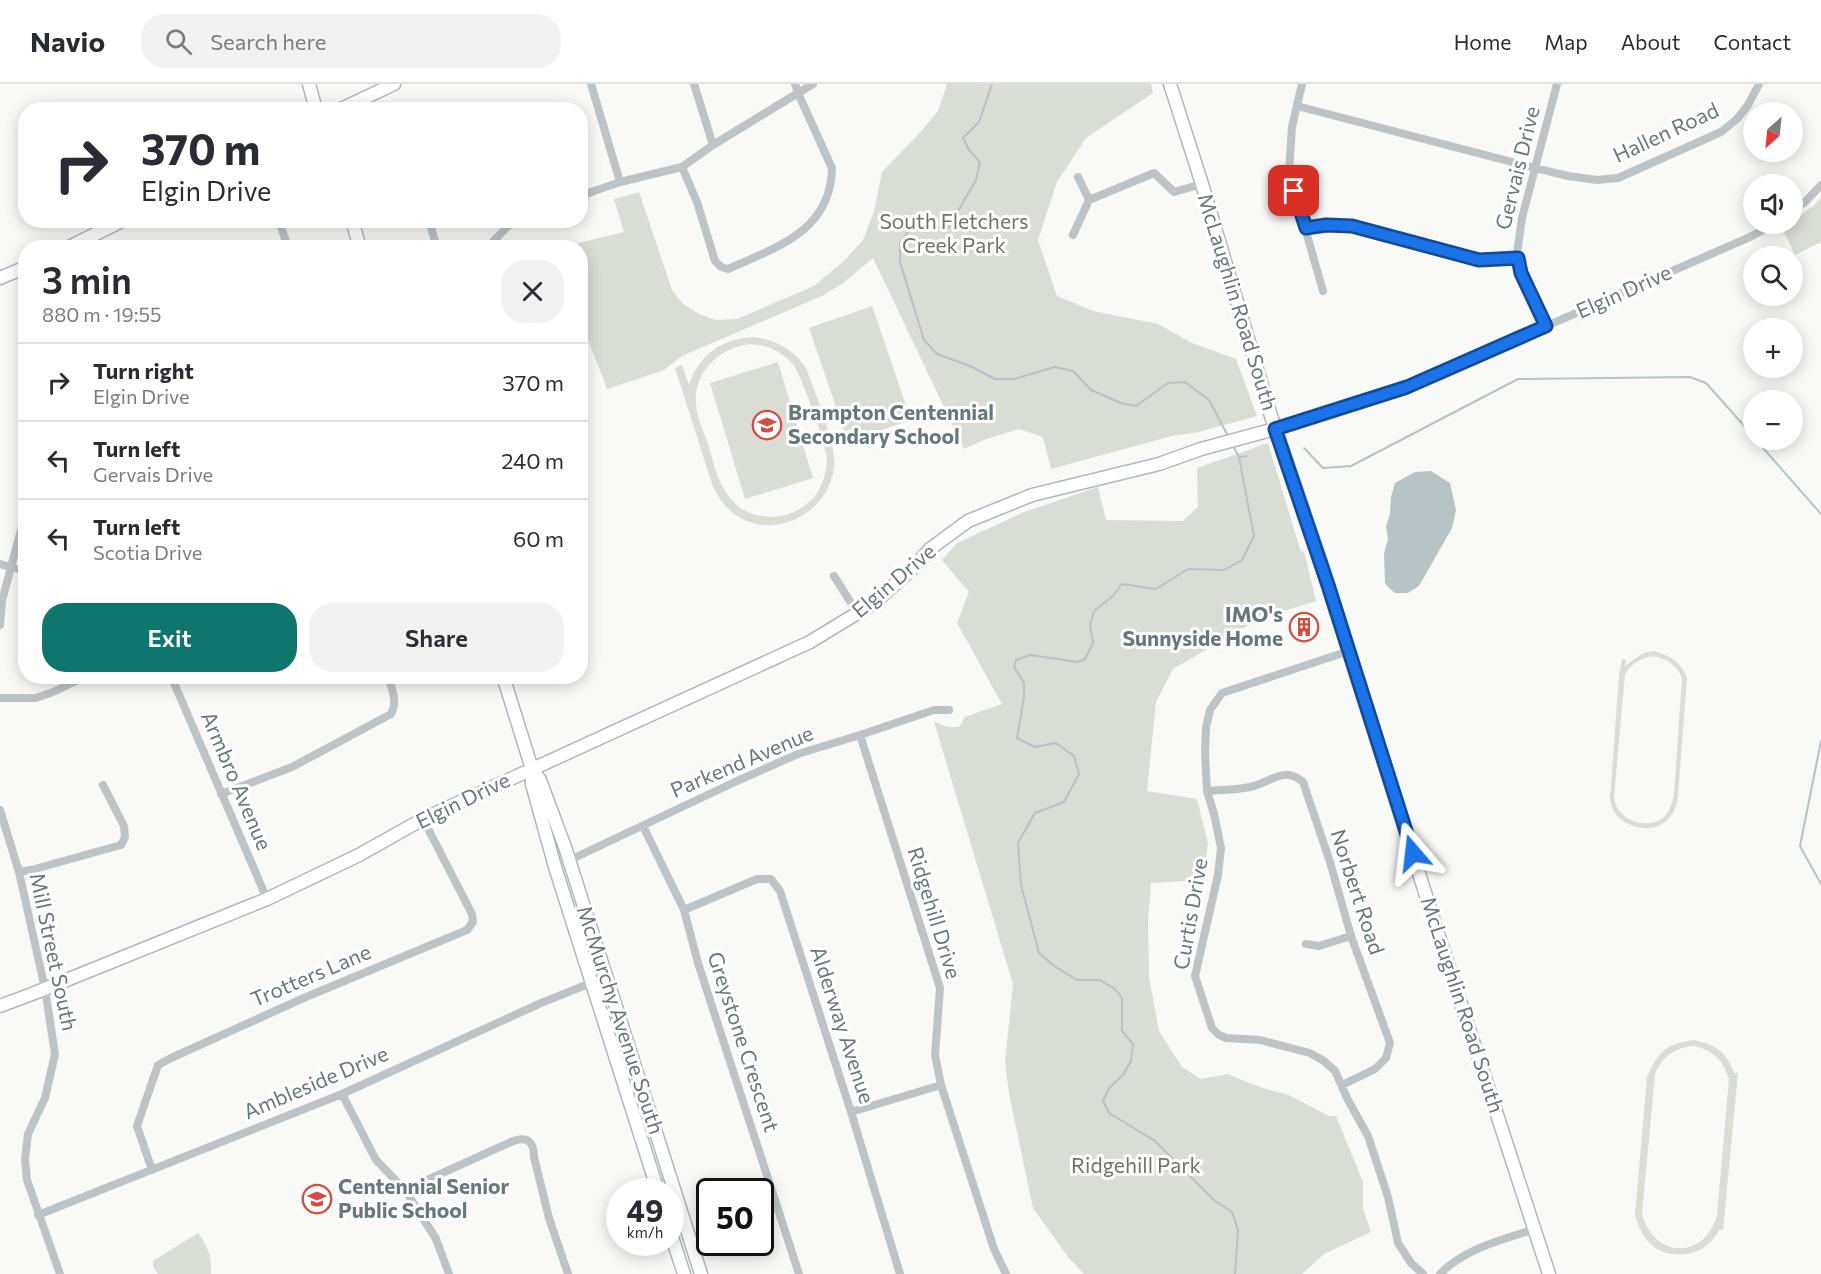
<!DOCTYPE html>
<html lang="en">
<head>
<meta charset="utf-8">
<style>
  body { margin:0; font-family:Commissioner,sans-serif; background:#f2f2f3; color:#2b2b33; height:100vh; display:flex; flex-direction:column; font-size:22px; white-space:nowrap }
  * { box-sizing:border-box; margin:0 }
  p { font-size:20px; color:#7c7c81 }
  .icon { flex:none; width:33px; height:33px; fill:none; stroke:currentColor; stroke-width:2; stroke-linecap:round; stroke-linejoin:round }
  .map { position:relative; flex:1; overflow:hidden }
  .sheet { position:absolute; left:18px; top:156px; width:570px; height:444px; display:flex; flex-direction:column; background:#fff; border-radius:24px; box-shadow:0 3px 15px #0003 }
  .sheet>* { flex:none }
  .top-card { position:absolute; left:18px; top:18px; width:570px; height:126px; border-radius:24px; box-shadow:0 3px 15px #0003; background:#fff; color:#2b2b33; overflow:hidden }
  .needle { width:39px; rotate:207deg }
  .fabs { position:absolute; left:1743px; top:18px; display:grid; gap:12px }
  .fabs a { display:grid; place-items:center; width:60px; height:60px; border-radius:50%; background:#fff; box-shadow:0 3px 15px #0003; font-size:30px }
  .speed { position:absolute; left:606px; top:1094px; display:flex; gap:12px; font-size:30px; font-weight:700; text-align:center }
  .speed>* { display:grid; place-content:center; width:78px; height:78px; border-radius:50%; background:#fff; box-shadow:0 3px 15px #0003; line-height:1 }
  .speed small { font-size:15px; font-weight:400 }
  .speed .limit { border:3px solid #111; border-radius:9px; background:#fff; color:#111 }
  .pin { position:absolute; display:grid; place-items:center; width:51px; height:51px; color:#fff; margin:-26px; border-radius:12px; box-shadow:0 3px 9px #0006 }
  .me { position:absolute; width:66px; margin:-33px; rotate:343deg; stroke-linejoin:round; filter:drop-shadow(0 0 4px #0008) }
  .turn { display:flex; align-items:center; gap:21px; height:126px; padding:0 24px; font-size:27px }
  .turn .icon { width:78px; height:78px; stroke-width:2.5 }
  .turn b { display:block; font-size:42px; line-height:51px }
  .round { display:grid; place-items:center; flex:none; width:63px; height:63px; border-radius:24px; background:#f2f2f3 }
  .head { display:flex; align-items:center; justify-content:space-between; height:102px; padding:0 24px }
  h1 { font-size:36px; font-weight:600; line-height:45px }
  .action { display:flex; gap:12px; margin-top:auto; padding:12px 24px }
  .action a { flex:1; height:69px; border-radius:24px; background:#0f766e; color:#fff; font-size:24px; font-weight:600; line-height:69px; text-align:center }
  .action a+a { background:#f2f2f3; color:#2b2b33 }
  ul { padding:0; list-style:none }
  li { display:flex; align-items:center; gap:18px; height:78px; padding:0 24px; border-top:2px solid #e1e1e2 }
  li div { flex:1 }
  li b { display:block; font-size:22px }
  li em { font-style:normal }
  header { display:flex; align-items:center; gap:36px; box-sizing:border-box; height:84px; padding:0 30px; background:#fff; border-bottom:2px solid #e1e1e2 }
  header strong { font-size:28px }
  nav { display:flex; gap:33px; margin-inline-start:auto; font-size:21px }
  .search { width:420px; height:54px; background:#f2f2f3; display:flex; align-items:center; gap:15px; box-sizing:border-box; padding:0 21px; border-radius:24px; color:#7c7c81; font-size:22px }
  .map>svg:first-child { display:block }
  .green { fill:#daddd6; fill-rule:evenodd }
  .water { fill:#b7c3c5 }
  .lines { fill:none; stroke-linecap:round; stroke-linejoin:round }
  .stream { stroke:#b7c3c5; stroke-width:2 }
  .secondary-casing { stroke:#b1b8bb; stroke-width:15 }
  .street { stroke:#bec4c6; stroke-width:8 }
  .secondary { stroke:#fff; stroke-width:12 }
  .route-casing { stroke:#114b97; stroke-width:15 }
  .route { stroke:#1a73e8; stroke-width:10 }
  .labels { text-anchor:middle; stroke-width:6; stroke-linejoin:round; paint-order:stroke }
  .street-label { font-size:21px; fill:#66787e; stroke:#fff }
  .park-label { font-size:21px; fill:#6b7766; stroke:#fff }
  .poi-label { font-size:21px; font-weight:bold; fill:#66787e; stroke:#fff; text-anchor:start }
</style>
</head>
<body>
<header>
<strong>Navio</strong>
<div class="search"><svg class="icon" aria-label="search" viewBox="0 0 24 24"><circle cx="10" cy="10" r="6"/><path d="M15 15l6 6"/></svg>Search here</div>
<nav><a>Home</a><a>Map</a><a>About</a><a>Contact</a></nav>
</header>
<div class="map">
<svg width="1821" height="1190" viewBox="0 0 1821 1190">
  <rect width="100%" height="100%" fill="#f9f9f7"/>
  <path class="green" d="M947 0H1151L1153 9 1086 54 1057 98 1038 156 1057 212 1093 227 1158 240 1192 259 1236 275 1257 332 1199 348 1172 352 1051 385 1043 353 1019 345 984 356 964 365 873 174 843 199 824 211 682 272 664 286 607 305 581 237 580 164 571 163 578 159 624 148 614 115 639 108 672 206 682 219 699 230 716 236 737 235 814 202 845 176 863 156 874 127 882 88 917 52 938 27Z
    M1821 114V158L1795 171 1782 144 1788 140H1792L1793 137 1813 122Z
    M872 222 911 336 848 358 809 244Z
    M753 253C777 256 795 266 807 286 815 310 837 361 834 383 829 430 772 459 733 429 724 422 718 413 713 403L675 284 682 281 689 301C699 270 722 255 753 253ZM750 260C766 261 780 266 791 278 801 288 826 360 827 375 827 388 822 403 814 413 790 441 744 440 725 407 716 393 713 376 708 360 704 348 697 334 696 321 693 288 719 264 750 260Z
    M778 278 813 394 745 415 710 299Z
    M1268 359 1301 468 1304 467 1316 517 1261 534 1173 585 1156 618 1147 707 1197 715 1208 760 1203 796 1151 799 1148 837 1149 893 1159 947 1182 983 1201 995 1227 990 1263 1004 1289 1011 1329 1032H1336L1363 1098V1124L1371 1148 1324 1170 1302 1190H1084L1068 1173 1033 1124 1009 1010 1005 978 1013 900 934 638 948 643H959L965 633 1002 620 957 539 969 508 942 476 957 459 1024 428 1098 403 1106 436 1183 437 1198 423 1197 384Z
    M1653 567C1670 571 1681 578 1687 594L1678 711C1677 720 1675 727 1669 734 1655 751 1626 745 1614 728 1612 724 1611 719 1610 714L1619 592 1622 575 1626 576 1625 582 1643 569ZM1653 572C1667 575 1677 581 1682 594L1674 711C1672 719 1670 727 1664 733 1650 745 1625 739 1617 723 1615 720 1615 717 1614 713L1625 590C1632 579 1641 574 1653 572Z
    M1694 956C1715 961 1727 968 1734 989H1738L1723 1146H1719C1717 1150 1714 1154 1711 1158 1697 1172 1671 1175 1654 1163 1643 1155 1639 1143 1635 1131L1647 993C1658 968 1666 959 1694 956ZM1694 962C1714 967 1723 976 1729 995L1717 1131C1705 1176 1654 1175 1642 1130L1655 990C1663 972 1674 964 1694 962Z
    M198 1149C208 1163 212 1173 211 1190H158L153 1183V1177Z"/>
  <path class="water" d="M1431 387 1450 399 1456 426 1452 444 1419 502 1408 509H1395L1389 504 1385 499 1384 470 1388 455 1386 442 1390 430 1391 413 1395 399 1415 388Z"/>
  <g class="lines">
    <path class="stream" d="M918 142 948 144 976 96 980 78 969 66 963 54 979 38 992 0
      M919 142 909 146 900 159V178L924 256 937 270 970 282 995 295H1014L1055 283 1073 287 1091 306 1121 319 1136 322 1168 299 1185 298 1209 316 1228 352
      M1756 356 1821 430
      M1232 360 1239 373 1254 452 1242 476 1224 486 1188 485 1156 505 1122 500 1113 512 1094 527 1090 541 1093 559 1085 575 1078 578 1030 571 1016 576 1014 583 1024 599V613L1017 654 1035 663 1056 659 1074 672 1079 690 1064 718 1035 729 1018 759 1021 801 1039 869 1054 882 1077 896H1100L1115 905 1122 914V947L1133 960 1131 977 1123 991 1109 1004 1103 1017 1109 1029 1155 1057 1215 1117 1232 1128 1238 1146 1235 1190
      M1304 364 1323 384 1351 382 1518 295 1690 293 1706 299 1754 353
      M1239 373 1247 372
      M1821 657 1800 762 1821 800"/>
    <g class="secondary-casing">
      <path id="secondary" d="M309 0 316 26
        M1170 0 1202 100 1271 332 1321 479 1441 859 1549 1190
        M339 26 394 0
        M352 136 360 164
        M67 164 124 136
        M0 194 26 183
        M503 592 532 685 540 696 565 763 701 1190
        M532 685V700L555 783 658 1107
        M0 922 32 910 267 815 359 771 423 735 810 558 874 519 912 485 930 465 968 437 1032 411 1159 380 1201 365 1275 345
        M670 1147 684 1190"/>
    </g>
    <path class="street" d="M591 0 620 98
      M694 0 713 61
      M1302 0 1292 43 1289 88 1323 207
      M1297 22 1535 84 1568 92 1597 96 1618 94 1721 48 1737 35 1748 21 1759 0
      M682 83 697 118 715 177 721 183 728 185C777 163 831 147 832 84L798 9 813 0
      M1078 93 1089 116
      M580 112 620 98 682 83 713 61 798 9 795 0
      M1792 126 1805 118 1821 101
      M279 136 288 164
      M429 136 437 164
      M1306 144 1326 141 1352 142 1479 175 1518 174
      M1073 151 1089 116 1154 89 1174 108 1202 100
      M487 164 507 143 517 136
      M1546 242 1521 189 1517 169 1522 134 1557 0
      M1275 345 1407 303 1750 153 1774 140
      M0 480 26 487
      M834 492 858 530
      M0 541 2 517 26 427
      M1349 567 1222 609 1210 626 1206 644 1205 668 1207 707 1214 730 1221 764 1218 791 1195 892 1212 944 1219 951 1226 954 1260 956 1310 969 1324 977 1335 987 1348 1016 1368 1052 1388 1113 1398 1159 1411 1179 1423 1190
      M171 592 267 815
      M0 614H36L53 608 87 592
      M860 651 940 904 935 971 941 1001 994 1165 1006 1190
      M1207 707C1221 706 1236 706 1250 703 1271 699 1283 681 1303 698L1330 778 1351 852 1390 959 1386 974 1375 985 1342 1001
      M221 710 292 683 391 630C398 617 392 606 388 592
      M0 726 19 788 45 905 55 970 45 1014 28 1050 25 1075 27 1096 60 1190
      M643 742 684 826 698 879 799 1190
      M555 783 737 697 798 670 860 651 934 626H949
      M19 788 31 786 121 761 125 753 124 742 103 701
      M684 826 757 795H771L780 807 851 1028 900 1190
      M1306 860 1319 862 1351 852
      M342 1010 376 1076 405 1106 436 1155 449 1190
      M851 1028 941 1001
      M152 1086 137 1042 158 981 171 974 306 913 467 846 473 838 472 830 423 735
      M405 1106 513 1057C528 1052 534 1058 534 1073L549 1134 568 1190
      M38 1131 342 1010 541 919 606 893
      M1440 1190C1465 1164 1502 1156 1535 1145"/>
    <use href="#secondary" class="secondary"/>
  </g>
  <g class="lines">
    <g class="route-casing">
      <path id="route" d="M1294 107 1306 144 1326 141 1352 142 1479 176 1518 174 1521 189 1546 242 1407 303 1275 345 1328 501 1413 769"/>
    </g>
    <use href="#route" class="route"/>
  </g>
  <defs>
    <g id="school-ring" transform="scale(1.5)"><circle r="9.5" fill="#fff" stroke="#d04d40" stroke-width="1.5"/><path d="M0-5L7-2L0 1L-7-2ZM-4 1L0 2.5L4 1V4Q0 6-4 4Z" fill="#d04d40"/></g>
    <g id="building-ring" transform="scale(1.5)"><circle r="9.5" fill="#fff" stroke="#d04d40" stroke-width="1.5"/><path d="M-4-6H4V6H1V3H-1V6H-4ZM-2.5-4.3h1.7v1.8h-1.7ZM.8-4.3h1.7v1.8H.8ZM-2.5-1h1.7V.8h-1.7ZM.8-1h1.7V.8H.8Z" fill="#d04d40"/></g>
  </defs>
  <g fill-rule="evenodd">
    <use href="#school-ring" x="767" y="341"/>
    <use href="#building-ring" x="1304" y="543"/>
    <use href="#school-ring" x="317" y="1115"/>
  </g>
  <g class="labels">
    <g class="street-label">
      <text transform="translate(1666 49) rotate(-25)" y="7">Hallen Road</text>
      <text transform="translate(1518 84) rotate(-76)" y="7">Gervais Drive</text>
      <text transform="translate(1624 208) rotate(-24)" y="7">Elgin Drive</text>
      <text transform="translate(1237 218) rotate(73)" y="7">McLaughlin Road South</text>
      <text transform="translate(894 497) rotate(-40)" y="7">Elgin Drive</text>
      <text transform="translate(742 678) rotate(-23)" y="7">Parkend Avenue</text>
      <text transform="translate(236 697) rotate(67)" y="7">Armbro Avenue</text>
      <text transform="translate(463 717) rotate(-26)" y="7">Elgin Drive</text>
      <text transform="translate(1357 808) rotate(72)" y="7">Norbert Road</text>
      <text transform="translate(934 829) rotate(73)" y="7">Ridgehill Drive</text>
      <text transform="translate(1191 830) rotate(-80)" y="7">Curtis Drive</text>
      <text transform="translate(53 868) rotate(78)" y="7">Mill Street South</text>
      <text transform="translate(311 892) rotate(-23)" y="7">Trotters Lane</text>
      <text transform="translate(1462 921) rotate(72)" y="7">McLaughlin Road South</text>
      <text transform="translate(620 936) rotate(72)" y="7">McMurchy Avenue South</text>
      <text transform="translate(842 941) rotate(72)" y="7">Alderway Avenue</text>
      <text transform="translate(743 958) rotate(72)" y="7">Greystone Crescent</text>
      <text transform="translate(316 999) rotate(-23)" y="7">Ambleside Drive</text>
    </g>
    <g class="park-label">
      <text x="954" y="145">South Fletchers<tspan x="954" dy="24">Creek Park</tspan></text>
      <text x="1136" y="1089">Ridgehill Park</text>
    </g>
    <g class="poi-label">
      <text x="788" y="336">Brampton Centennial<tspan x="788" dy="24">Secondary School</tspan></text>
      <text x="1283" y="538" text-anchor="end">IMO's<tspan x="1283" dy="24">Sunnyside Home</tspan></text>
      <text x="338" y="1110">Centennial Senior<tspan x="338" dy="24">Public School</tspan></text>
    </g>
  </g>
</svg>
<div class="fabs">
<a><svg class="needle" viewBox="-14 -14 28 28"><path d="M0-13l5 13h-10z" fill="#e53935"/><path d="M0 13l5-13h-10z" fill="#7c7c81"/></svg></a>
<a><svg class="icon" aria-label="sound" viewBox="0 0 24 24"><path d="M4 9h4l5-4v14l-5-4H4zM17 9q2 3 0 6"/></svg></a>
<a><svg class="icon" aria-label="search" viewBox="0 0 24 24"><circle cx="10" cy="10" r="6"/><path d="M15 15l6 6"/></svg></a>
<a>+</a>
<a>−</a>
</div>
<div class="speed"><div>49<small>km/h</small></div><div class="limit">50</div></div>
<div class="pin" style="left:1294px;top:107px;background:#d93025"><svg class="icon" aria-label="arrive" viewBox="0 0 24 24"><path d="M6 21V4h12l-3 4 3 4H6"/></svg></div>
<svg class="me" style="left:1413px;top:769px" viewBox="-20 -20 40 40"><path d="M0-17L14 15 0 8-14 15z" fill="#1a73e8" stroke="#fff" stroke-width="4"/></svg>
<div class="top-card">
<div class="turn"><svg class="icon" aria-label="right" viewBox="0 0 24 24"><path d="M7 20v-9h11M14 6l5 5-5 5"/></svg><div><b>370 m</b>Elgin Drive</div></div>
</div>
<section class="sheet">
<div class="head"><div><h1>3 min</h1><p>880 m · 19:55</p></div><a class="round"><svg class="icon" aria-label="close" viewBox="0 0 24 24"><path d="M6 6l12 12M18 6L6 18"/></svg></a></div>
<ul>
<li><svg class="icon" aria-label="right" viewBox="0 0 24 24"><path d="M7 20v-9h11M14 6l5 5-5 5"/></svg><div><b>Turn right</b><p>Elgin Drive</p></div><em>370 m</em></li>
<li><svg class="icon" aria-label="left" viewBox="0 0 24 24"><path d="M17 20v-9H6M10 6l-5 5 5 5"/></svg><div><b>Turn left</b><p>Gervais Drive</p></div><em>240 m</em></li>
<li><svg class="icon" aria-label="left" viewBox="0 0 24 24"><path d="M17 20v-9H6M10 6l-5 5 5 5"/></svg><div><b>Turn left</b><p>Scotia Drive</p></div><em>60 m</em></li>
</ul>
<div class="action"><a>Exit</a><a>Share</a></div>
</section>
</div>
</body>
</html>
